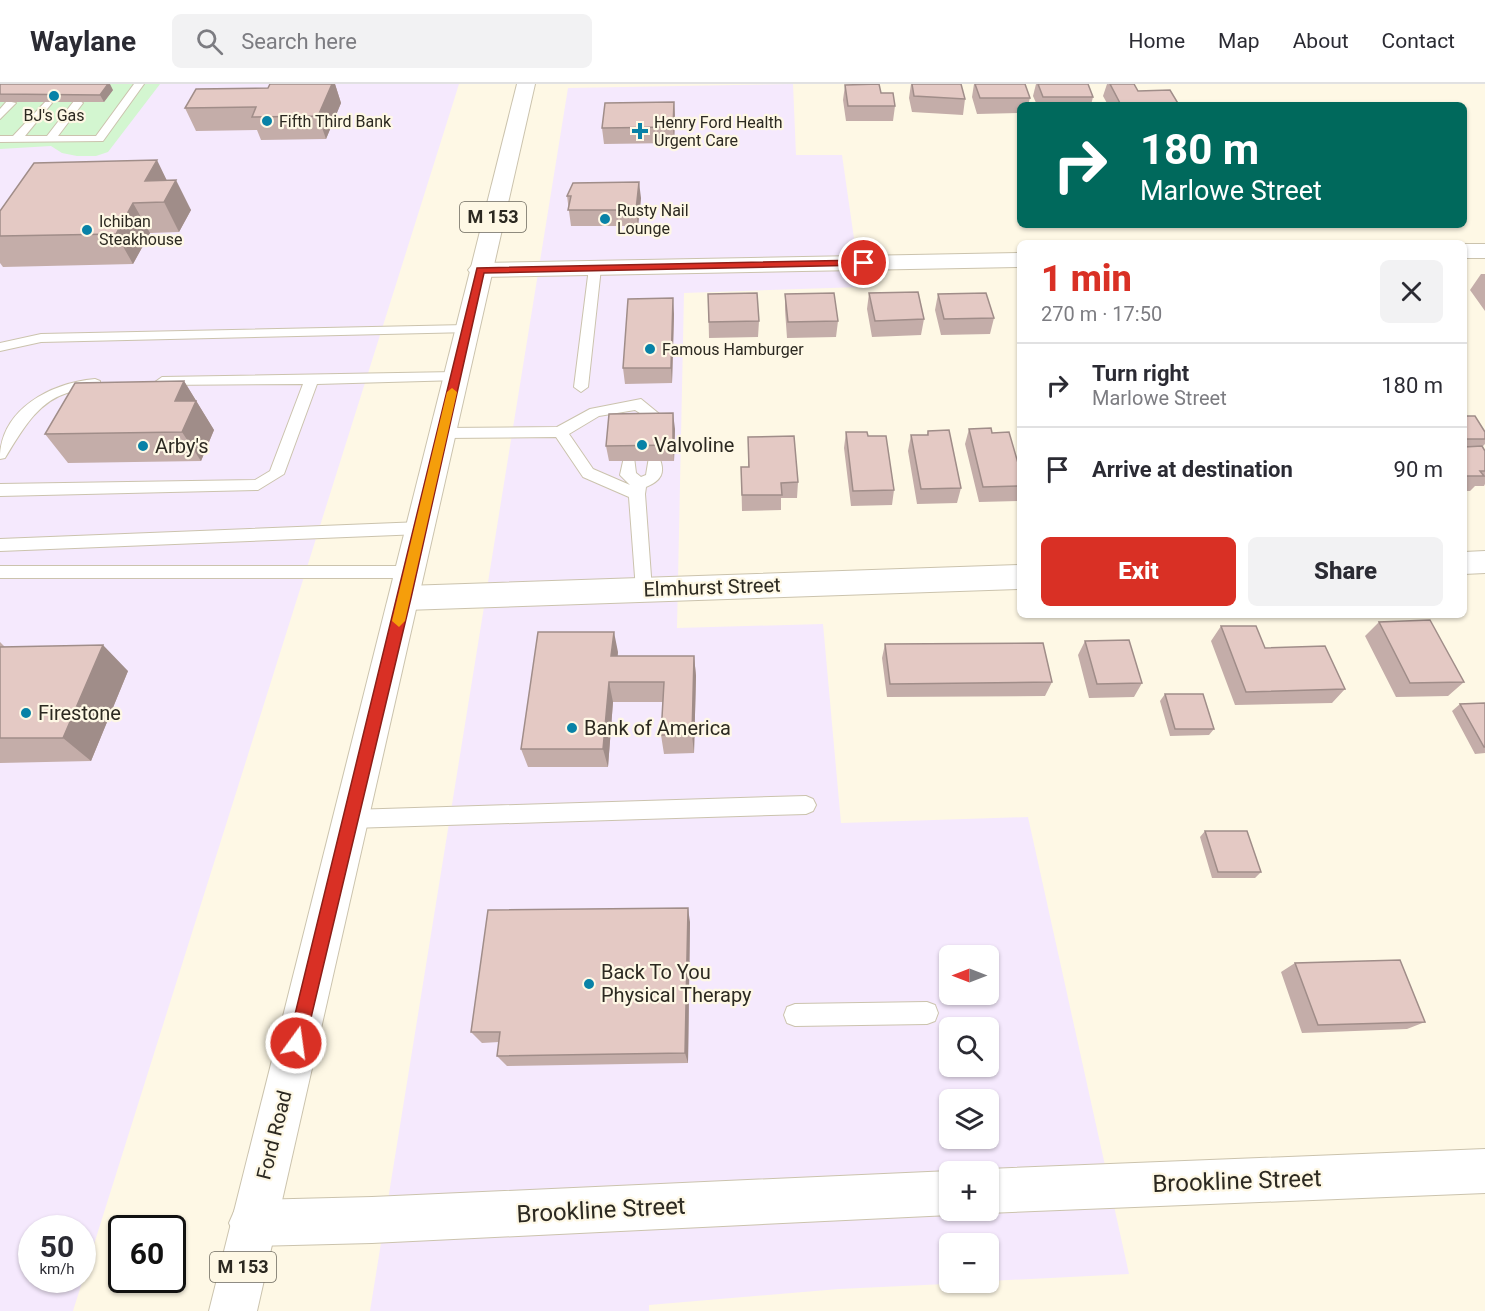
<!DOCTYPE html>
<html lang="en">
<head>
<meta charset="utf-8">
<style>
  body { margin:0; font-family:Roboto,sans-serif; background:#f2f2f3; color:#2b2b33; height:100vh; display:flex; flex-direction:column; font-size:22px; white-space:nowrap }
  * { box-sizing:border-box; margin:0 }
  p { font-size:20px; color:#7c7c81 }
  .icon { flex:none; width:33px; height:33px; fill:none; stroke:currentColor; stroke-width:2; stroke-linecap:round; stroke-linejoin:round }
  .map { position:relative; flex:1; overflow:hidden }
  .side { position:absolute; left:1017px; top:156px; width:450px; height:378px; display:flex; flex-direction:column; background:#fff; border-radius:9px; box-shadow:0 2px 4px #0004 }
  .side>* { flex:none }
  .hud { position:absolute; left:1017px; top:18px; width:450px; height:126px; border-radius:9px; box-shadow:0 2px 4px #0004; background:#00695c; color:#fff; overflow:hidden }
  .needle { width:39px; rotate:270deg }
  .fabs { position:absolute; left:939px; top:861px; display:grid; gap:12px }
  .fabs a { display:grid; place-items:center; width:60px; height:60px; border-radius:9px; background:#fff; box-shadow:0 2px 4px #0004; font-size:30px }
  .speed { position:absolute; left:18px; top:1131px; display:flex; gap:12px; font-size:30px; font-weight:700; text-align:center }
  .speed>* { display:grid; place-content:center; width:78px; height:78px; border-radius:50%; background:#fff; box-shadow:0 2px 4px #0004; line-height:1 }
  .speed small { font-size:15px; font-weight:400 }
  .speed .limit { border:3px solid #111; border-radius:9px; background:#fff; color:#111 }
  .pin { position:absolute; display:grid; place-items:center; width:51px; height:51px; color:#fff; margin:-26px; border:3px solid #fff; border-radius:50%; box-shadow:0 2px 6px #0007 }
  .me { position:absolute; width:66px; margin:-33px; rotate:14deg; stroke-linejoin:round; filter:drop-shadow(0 0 4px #0008) }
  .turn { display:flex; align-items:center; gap:21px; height:126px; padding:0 24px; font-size:27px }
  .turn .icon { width:78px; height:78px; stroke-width:2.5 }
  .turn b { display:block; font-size:42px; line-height:51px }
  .round { display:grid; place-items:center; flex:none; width:63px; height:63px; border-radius:9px; background:#f2f2f3 }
  .overview { display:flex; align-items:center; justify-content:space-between; height:102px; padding:0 24px }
  h1 { font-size:36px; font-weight:800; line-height:45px; color:#d93025 }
  .button { display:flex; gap:12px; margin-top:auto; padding:12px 24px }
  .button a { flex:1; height:69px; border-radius:9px; background:#d93025; color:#fff; font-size:24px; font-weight:800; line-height:69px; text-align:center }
  .button a+a { background:#f2f2f3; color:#2b2b33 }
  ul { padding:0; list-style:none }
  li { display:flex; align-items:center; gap:18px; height:84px; padding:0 24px; border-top:2px solid #e1e1e2 }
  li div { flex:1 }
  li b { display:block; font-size:22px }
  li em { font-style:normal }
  header { display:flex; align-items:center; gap:36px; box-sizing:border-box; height:84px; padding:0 30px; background:#fff; border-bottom:2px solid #e1e1e2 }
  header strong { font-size:28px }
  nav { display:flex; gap:33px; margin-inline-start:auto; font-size:21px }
  .search { width:420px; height:54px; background:#f2f2f3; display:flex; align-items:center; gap:15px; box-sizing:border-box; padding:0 21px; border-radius:9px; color:#7c7c81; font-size:22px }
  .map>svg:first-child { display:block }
  .commercial { fill:#f5e9fd; fill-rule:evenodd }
  .green { fill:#d3f6d0 }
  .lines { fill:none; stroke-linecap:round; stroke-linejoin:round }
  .service-casing { stroke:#cbc3ad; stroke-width:2 }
  .minor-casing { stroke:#cbc3ad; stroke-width:2 }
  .primary-casing { stroke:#cbc3ad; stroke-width:2 }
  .service { fill:#fff; fill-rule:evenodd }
  .minor { fill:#fff; fill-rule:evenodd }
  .primary { fill:#fff; fill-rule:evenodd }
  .wall { fill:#c4ada9 }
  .shaded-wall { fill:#a08d89 }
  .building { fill:#e4c9c4; stroke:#a08d89; stroke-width:1.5 }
  .route { fill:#d93025; stroke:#8d1f18; stroke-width:1.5 }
  .slow { fill:#f59e0b }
  .poi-dot { fill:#0882a7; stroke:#fef8e5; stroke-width:2 }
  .labels { text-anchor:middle; stroke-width:4.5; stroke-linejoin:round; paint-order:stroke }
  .far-poi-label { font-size:16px; fill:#2c2921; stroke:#fef8e5; text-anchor:start }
  .shield { fill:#fef8e5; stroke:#6b675c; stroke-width:1.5 }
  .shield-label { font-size:18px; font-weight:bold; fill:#2c2921 }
  .poi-label { font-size:20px; fill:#2c2921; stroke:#fef8e5; text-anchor:start }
  .street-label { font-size:20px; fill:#2c2921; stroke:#fef8e5 }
  .near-street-label { font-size:24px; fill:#2c2921; stroke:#fef8e5 }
</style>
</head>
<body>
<header>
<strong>Waylane</strong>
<div class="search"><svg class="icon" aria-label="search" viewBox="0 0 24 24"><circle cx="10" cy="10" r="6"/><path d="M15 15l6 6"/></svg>Search here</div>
<nav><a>Home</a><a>Map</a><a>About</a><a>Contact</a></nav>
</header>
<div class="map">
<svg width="1485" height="1227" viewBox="0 0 1485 1227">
  <rect width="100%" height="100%" fill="#fef8e5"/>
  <path class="commercial" d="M0 0H459L73 1227H0ZM32 1144H82V1196H32Z
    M793 0 796 71H842L861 203 684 209 677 544 823 540 841 739 1028 733 1129 1190 989 1197 988 1160H950V1198L967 1199 839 1205 649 1221V1227H370L568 4ZM950 872H988V910H950ZM950 944H988V982H950ZM950 1016H988V1054H950ZM950 1088H988V1126H950Z"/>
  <path class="green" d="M0 0H160L108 68 96 72H77L62 69 51 62 0 65Z"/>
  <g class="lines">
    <g class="service-casing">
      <path id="service" d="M134 0H144L103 57 0 58V52H13L47 16 52 19 25 52H47L74 17 78 16 83 19 58 52H96Z
        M7 17 16 19 0 35V25Z
        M595 180 601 184 588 303 581 308 574 303 589 184Z
        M466 241 473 245 471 248 41 258 0 267V259L41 250Z
        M455 288 462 293 460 296 317 300 284 390 258 406 0 412V400L255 396 270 387 303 300 157 301 155 298 162 293Z
        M95 295 100 297V303C89 306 78 305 67 309 37 318 21 348 5 374L0 375C0 325 51 299 95 295Z
        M641 315 663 333 661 349H651L649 335 635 326 599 332 569 350 593 385 630 401 620 391 624 373H634L636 389 641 393 646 391 649 373H659C666 389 661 397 646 403L645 410 652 506 650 511H638L636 506 629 413 583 393 556 353 443 354 436 349 443 344 557 343 590 325Z
        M421 438 429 444 421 450 0 467V455Z
        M0 482H411L419 488 411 494H0Z
        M806 712 813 715 816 721 813 727 806 730 351 744 344 741 341 735 344 729 351 726Z
        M927 918 935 921 938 929 935 937 927 940 795 942 787 939 784 931 787 923 795 920Z"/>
    </g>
    <g class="minor-casing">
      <path id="minor" d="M1464 160H1485V174H1464Z
        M1020 169V183L480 193 472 191 468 186 472 181 480 179Z
        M1485 467V489L1464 490V468Z
        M1020 481V505L405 526 394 522 390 514 394 506 405 502Z
        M1485 1065V1109L988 1129 982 1126H988V1088H982L988 1085Z
        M950 1087V1126H961L950 1131 372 1159 252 1162 236 1155 229 1139 236 1123 252 1116 372 1113Z"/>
    </g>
    <g class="primary-casing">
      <path id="primary" d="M517 0H535L257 1227H209Z"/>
    </g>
    <use href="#service" class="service"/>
    <use href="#minor" class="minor"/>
    <use href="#primary" class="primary"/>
  </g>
  <path class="wall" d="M0 0 113 6 104 18H0Z
    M270 0H335L341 19 326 55 261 56 257 46 196 47 185 24 268 4Z
    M911 0 965 15 963 31 912 28 909 14Z
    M974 0 1030 14 1028 21H1020V29L977 30 972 13Z
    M1036 0H1088L1093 13 1091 21H1037L1033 12Z
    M1107 0H1134L1138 7 1179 21H1108L1103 12Z
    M845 1 881 9 895 22 893 37H846L843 16Z
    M674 18 675 34 674 59 604 60 602 44Z
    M167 97 191 126 179 148 150 149 133 180 3 183 0 179V127Z
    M567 112 641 114 638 142H571Z
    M1481 190H1485V227L1470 206Z
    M869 209 924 235 921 251 872 253 867 225Z
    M708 210 759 237 758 253 709 254Z
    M785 210 838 237 836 253 787 254 785 226Z
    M938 210 994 234 990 250 941 251 935 226Z
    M674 230 672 299 625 300 623 284Z
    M184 297 214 346 201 377 68 379 45 350Z
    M1464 332 1485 348V360L1482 363 1485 367V400L1484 402H1475L1470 407H1464Z
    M675 345 674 377H609L606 362Z
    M969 345 992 349 1020 386V415L1019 417 979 418 965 360Z
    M928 347 961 404 957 419 917 420 908 367 911 351H927Z
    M846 348 868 352 894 406 892 421 851 422 844 364Z
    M748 353 798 398 797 414H781V426L742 427 741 383H748Z
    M1379 538 1464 598 1448 612 1396 613 1365 552Z
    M1221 542 1265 564 1345 605 1332 619 1235 621 1211 557Z
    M1085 557 1142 599 1134 613 1089 614 1078 571Z
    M0 558 5 563 128 587 91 677 0 679Z
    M885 560 1052 598 1045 612 887 613 882 574Z
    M618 568 617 572H694L696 592 694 669 664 670 661 651 663 618H613L608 683H528L521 665Z
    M1165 610 1214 645 1209 651 1170 652 1160 617Z
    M1485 619V669L1475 670 1452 627 1460 620Z
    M1205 747 1261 788 1255 794H1212L1200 753Z
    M690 838 688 979 507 982 497 972 499 958 482 959 471 948Z
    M1295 879 1425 938 1407 945 1302 949 1281 888Z"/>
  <path class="shaded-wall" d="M108 0H110L113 6 104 18 100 11Z
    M332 0H335L341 19 326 55 318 32Z
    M674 18 675 34 674 59 673 43Z
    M157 76 171 105 176 96 191 126 179 148 164 118 145 97Z
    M639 98 641 114 638 142 636 126Z
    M133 119 150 149 133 180 116 150Z
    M673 214 674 230 672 299 671 284Z
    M184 297 214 346 201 377 182 348 175 317Z
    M673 329 675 345 674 377 673 361Z
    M614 548 618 568 616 592 611 572Z
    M103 561 128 587 91 677 63 654Z
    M694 572 696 592 694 669 692 651Z
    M609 598 613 618 608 683 603 665Z
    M688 824 690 838 688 979 685 969Z"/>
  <path class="building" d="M0 0H108L100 11 0 10Z
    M270 0H332L318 32 252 33 256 23 185 24 196 5 268 4Z
    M879 0 881 9H893L895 22H848L845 1Z
    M912 0H961L965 15 914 12Z
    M975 0H1025L1030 14H980Z
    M1038 0H1088L1093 13H1043Z
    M1110 0H1134L1138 7 1170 6 1179 21H1121Z
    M674 18 673 43 602 44 605 19Z
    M157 76 145 97 176 96 164 118 133 119 116 150 0 152V127L34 79Z
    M639 98 636 126H568L571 112H567L573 99Z
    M918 208 924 235 875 237 869 209Z
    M757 209 759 237 709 238 708 210Z
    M834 209 838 237 788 238 785 210Z
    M986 209 994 234 944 235 938 210Z
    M673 214 671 284H623L628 215Z
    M184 297 175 317H196L182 348 45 350 75 299Z
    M673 329V361L606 362 609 330Z
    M1464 332H1475L1485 348V355H1464Z
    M991 344 992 349 1009 348 1020 386V402L983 403 969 345Z
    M949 346 961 404 921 405 911 351H928V347Z
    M846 348H867L868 352H886L894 406 853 407Z
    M794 352 798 398 781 399 782 411H742L741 383H749L748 353Z
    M1482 362 1485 367V387H1480L1484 392H1464V363Z
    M1430 536 1464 598 1410 599 1379 538Z
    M1221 542H1256L1265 564 1325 562 1345 605 1246 608Z
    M538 548H614L611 572H694L692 651H661L664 598H609L603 665H521Z
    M1129 556 1142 599 1097 600 1085 557Z
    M1043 559 1052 598 890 600 885 560Z
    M103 561 63 654H0V563Z
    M1165 610H1203L1214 645H1175Z
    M1485 619V663H1484L1460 620Z
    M1205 747H1247L1261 788H1218Z
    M688 824 685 969 497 972 500 948H471L488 826Z
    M1400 876 1425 938 1318 941 1295 879Z"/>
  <path class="route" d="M864 176 869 179 867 181 484 189 411 514 305 959 302 965 296 967 290 965 288 959 477 184Z"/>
  <path class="slow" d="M452 304 457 308 405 537 399 543 392 537 447 308Z"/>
  <g class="poi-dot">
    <circle cx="54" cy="12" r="6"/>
    <circle cx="267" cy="37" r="6"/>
    <path d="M637 38h6v6h6v6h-6v6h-6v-6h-6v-6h6z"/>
    <circle cx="605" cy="135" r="6"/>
    <circle cx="87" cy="146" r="6"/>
    <circle cx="650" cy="265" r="6"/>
    <circle cx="642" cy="361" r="6"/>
    <circle cx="143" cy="362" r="6"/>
    <circle cx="26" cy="629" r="6"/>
    <circle cx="572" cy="644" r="6"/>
    <circle cx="589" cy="900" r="6"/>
  </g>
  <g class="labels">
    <g class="far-poi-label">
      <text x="54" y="37" text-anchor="middle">BJ's Gas</text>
      <text x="279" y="43">Fifth Third Bank</text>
      <text x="654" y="44">Henry Ford Health<tspan x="654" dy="18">Urgent Care</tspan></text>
      <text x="617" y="132">Rusty Nail<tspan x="617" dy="18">Lounge</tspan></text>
      <text x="99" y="143">Ichiban<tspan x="99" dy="18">Steakhouse</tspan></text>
      <text x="662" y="271">Famous Hamburger</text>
    </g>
    <g class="shield">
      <rect x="460" y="118" width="66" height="30" rx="4.5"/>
      <rect x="210" y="1168" width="66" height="30" rx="4.5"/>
    </g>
    <g class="shield-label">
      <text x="493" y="139">M 153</text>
      <text x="243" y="1189">M 153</text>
    </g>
    <g class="poi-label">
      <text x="654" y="368">Valvoline</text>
      <text x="155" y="369">Arby's</text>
      <text x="38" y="636">Firestone</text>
      <text x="584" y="651">Bank of America</text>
      <text x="601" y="895">Back To You<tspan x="601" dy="23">Physical Therapy</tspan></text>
    </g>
    <g class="street-label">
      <text transform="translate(712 503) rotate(-2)" y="7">Elmhurst Street</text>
      <text transform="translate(274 1051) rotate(-76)" y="7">Ford Road</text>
    </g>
    <g class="near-street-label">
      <text transform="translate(1237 1097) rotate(-2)" y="8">Brookline Street</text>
      <text transform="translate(601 1126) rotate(-3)" y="8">Brookline Street</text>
    </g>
  </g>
</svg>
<div class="fabs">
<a><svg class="needle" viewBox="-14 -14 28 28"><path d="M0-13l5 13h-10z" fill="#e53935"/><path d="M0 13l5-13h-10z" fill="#7c7c81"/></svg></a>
<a><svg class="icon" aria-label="search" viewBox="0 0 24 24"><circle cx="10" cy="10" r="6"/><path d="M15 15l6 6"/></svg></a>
<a><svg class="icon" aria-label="layers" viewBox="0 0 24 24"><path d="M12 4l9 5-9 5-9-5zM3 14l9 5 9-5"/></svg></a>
<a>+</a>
<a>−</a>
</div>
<div class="speed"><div>50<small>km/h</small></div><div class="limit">60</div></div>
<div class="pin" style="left:864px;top:179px;background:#d93025"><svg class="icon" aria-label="arrive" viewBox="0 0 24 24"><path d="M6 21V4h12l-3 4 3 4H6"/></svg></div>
<svg class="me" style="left:296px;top:959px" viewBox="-20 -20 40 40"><circle r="17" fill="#d93025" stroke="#fff" stroke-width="3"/><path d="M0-11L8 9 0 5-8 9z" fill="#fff"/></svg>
<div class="hud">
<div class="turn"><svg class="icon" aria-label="right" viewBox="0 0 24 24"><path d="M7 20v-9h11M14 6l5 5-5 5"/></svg><div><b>180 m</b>Marlowe Street</div></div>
</div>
<section class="side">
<div class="overview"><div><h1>1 min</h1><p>270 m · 17:50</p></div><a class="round"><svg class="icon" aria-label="close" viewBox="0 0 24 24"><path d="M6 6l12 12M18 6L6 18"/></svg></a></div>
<ul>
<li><svg class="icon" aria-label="right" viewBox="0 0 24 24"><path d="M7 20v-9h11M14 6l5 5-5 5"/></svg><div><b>Turn right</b><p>Marlowe Street</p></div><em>180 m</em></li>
<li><svg class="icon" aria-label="arrive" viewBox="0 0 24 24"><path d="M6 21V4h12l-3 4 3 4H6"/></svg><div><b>Arrive at destination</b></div><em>90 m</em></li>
</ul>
<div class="button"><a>Exit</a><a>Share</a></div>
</section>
</div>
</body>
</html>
